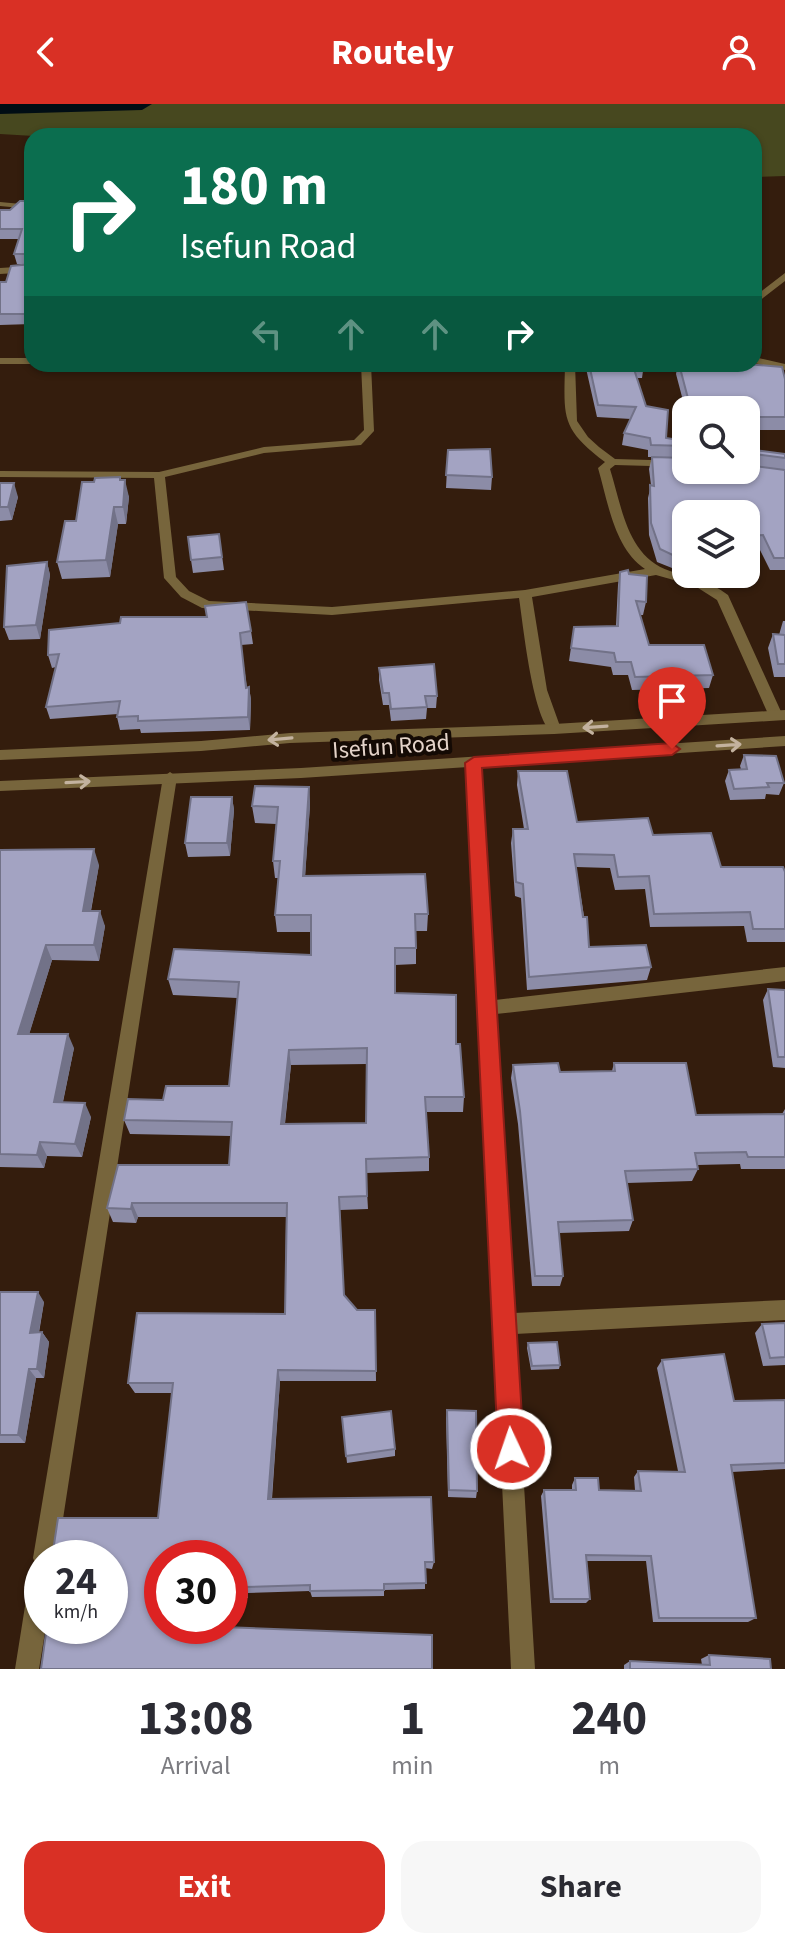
<!DOCTYPE html>
<html lang="en">
<head>
<meta charset="utf-8">
<style>
  body { margin:0; font-family:"Source Sans 3",sans-serif; background:#f7f7f7; color:#2b2b33; height:100vh; display:flex; flex-direction:column; font-size:30px; white-space:nowrap }
  * { box-sizing:border-box; margin:0 }
  p { font-size:26px; color:#7c7c81 }
  .icon { flex:none; width:44px; height:44px; fill:none; stroke:currentColor; stroke-width:2; stroke-linecap:round; stroke-linejoin:round }
  .map { position:relative; height:1565px; overflow:hidden }
  .sheet { display:flex; flex-direction:column; background:#fff; flex:1 }
  .sheet>* { flex:none }
  .banner { position:absolute; left:24px; top:24px; width:738px; height:244px; border-radius:24px; box-shadow:0 2px 6px #0004; background:#0b6e4f; color:#fff; overflow:hidden }
  .tools { position:absolute; left:672px; top:292px; display:grid; gap:16px }
  .tools a { display:grid; place-items:center; width:88px; height:88px; border-radius:16px; background:#fff; box-shadow:0 2px 6px #0004; font-size:40px }
  .speed { position:absolute; left:24px; top:1436px; display:flex; gap:16px; font-size:40px; font-weight:700; text-align:center }
  .speed>* { display:grid; place-content:center; width:104px; height:104px; border-radius:50%; background:#fff; box-shadow:0 2px 6px #0004; line-height:1 }
  .speed small { font-size:20px; font-weight:400 }
  .speed .limit { border:12px solid #d22; background:#fff; color:#111 }
  .pin { position:absolute; display:grid; place-items:center; width:68px; height:68px; color:#fff; margin:-82px -34px; border-radius:50% 50% 50% 0; rotate:-45deg; box-shadow:0 0 8px #0007 }
  .pin .icon { rotate:45deg }
  .me { position:absolute; width:88px; margin:-44px; rotate:357deg; stroke-linejoin:round; filter:drop-shadow(0 0 6px #0008) }
  .turn { display:flex; align-items:center; gap:28px; height:168px; padding:0 24px; font-size:36px }
  .turn .icon { width:104px; height:104px; stroke-width:2.5 }
  .turn b { display:block; font-size:56px; line-height:68px }
  .lanes { display:flex; align-items:center; height:76px; padding:0 24px; background:#0003; justify-content:center; gap:40px; direction:ltr }
  .lanes .off { opacity:.35 }
  .eta { display:flex; justify-content:space-evenly; align-items:center; height:136px; text-align:center }
  .eta b { font-size:48px; font-weight:700; line-height:56px }
  .action { display:flex; gap:16px; margin-top:auto; padding:16px 24px }
  .action a { flex:1; height:92px; border-radius:24px; background:#d93025; color:#fff; font-size:32px; font-weight:700; line-height:92px; text-align:center }
  .action a+a { background:#f7f7f7; color:#2b2b33 }
  header { display:flex; justify-content:space-between; align-items:center; height:104px; padding:0 24px; background:#d93025; color:#fff; font-size:36px; font-weight:700 }
  .map>svg:first-child { display:block }
  .green { fill:#47481f }
  .lines { fill:none; stroke-linecap:round; stroke-linejoin:round }
  .river { fill:#000d14; fill-rule:evenodd }
  .minor { fill:#77653c; fill-rule:evenodd }
  .tertiary { fill:#77653c; fill-rule:evenodd }
  .wall { fill:#8c8ca7; fill-rule:evenodd }
  .shaded-wall { fill:#727288 }
  .building { fill:#a3a3c2; stroke:#727288; stroke-width:2; fill-rule:evenodd }
  .oneway { stroke:#c3b29f }
  .route { fill:#d93025; stroke:#8d1f18; stroke-width:2 }
  .labels { text-anchor:middle; stroke-width:8; stroke-linejoin:round; paint-order:stroke }
  .street-label { font-size:24px; fill:#e4d3c9; stroke:#140a04 }
</style>
</head>
<body>
<header><svg class="icon" aria-label="back" viewBox="0 0 24 24"><path d="M15 5l-7 7 7 7"/></svg>Routely<svg class="icon" aria-label="person" viewBox="0 0 24 24"><circle cx="12" cy="8" r="4"/><path d="M4 21q1-7 8-7t8 7"/></svg></header>
<div class="map">
<svg width="785" height="1565" viewBox="0 0 785 1565">
  <rect width="100%" height="100%" fill="#341d0d"/>
  <path class="green" d="M0 0H785V72L754 73V32H34L0 30Z"/>
  <g class="lines">
    <path class="river" d="M0 0H152L142 6 0 10Z"/>
    <path class="minor" d="M0 98 32 101V105L0 102Z
      M32 162V168L0 170V164Z
      M785 169V177L754 201V193Z
      M754 253 785 260V266L754 259Z
      M0 254H32V260H0Z
      M361 260H371L374 327 361 341 264 349 165 373 176 473 189 487 209 497 332 503 525 486 645 465C614 444 608 398 598 364L605 358C560 324 564 313 565 260H575L577 317 588 333 599 343 615 355 686 357V363L615 361 610 365C622 403 627 453 670 467 691 474 710 477 728 491L783 612 781 615H771L769 612 717 496 695 482 656 471 532 493 547 586 561 625 554 630C533 621 523 519 519 494L332 511 202 504 181 493 164 474 154 374 0 373V367L159 368 264 343 354 336 364 326Z
      M474 654 481 659 495 896 785 863V877L496 910 514 1209 785 1196V1216L515 1230 535 1565H511L467 659Z
      M170 668 177 673 57 1454H42V1522H46L39 1565H15L30 1471 36 1461 33 1454 163 673Z"/>
    <path class="tertiary" d="M785 606V616L554 630 290 639 201 647 0 656V646L201 637 290 629 554 620Z
      M785 632V642L301 674 0 687V677L301 664Z"/>
  </g>
  <path class="wall" d="M32 87V220L0 221V178H6L31 160H17L14 150 19 135H0V106H10L32 97Z
    M585 260H644L642 274H637L646 302 666 334 686 337V366L746 345 785 350V466H770L759 444H746V410H686V466H677L657 458 649 431 648 394 651 381 649 365 652 353H648V346L622 341 624 329 631 315 597 313Z
    M678 260H746L785 275V326H746V306H686V308L676 270Z
    M448 346 492 373 491 386 446 384Z
    M121 376 129 393 126 420H118L110 473 62 475 57 458 76 417Z
    M0 379 18 393 12 416 0 417Z
    M219 430 224 466 193 469 191 456Z
    M47 458 50 471 40 535 9 536 4 523Z
    M620 468 629 470 646 498 643 511H640L649 541 713 571 709 584 632 586 628 571H613L611 563 569 557 574 523 616 522 618 481Z
    M783 517H785V573H774L768 544 773 530 779 531Z
    M251 527 253 540 241 541 247 584 249 583 251 596 250 626 141 629 140 625 120 626 117 613 118 610 50 615 46 603 56 563 52 564 48 551Z
    M379 564 437 592 436 604H427L426 615 391 617 389 601H383L379 576Z
    M744 651 784 679 779 691 766 690 765 695 730 696 725 677 729 666 741 665 740 662Z
    M518 667 577 718 653 731 721 763 785 768V838H747L744 822 650 823 645 785 615 786 610 764 576 763 589 843 651 863 647 876 527 886 521 794 515 792 511 739 513 725H524L517 681Z
    M309 683 310 701 305 772 428 810 427 827H416V860L395 861V889L456 940 464 993 463 1008H426L429 1053V1067L366 1069 368 1105 340 1106 344 1191 357 1206H375L376 1277H280L272 1395 434 1458 432 1465 425 1464V1485L384 1486V1492L312 1493 310 1487 248 1489V1494H230V1454H162L41 1565 158 1414 172 1289H135L128 1279 285 1210 286 1113H138L136 1119 113 1118 107 1104 229 1061 231 1032 130 1030 124 1016 163 996 229 982 237 894 173 891 168 875 311 851V828H277L275 811 278 774H275L273 757 276 720 255 719 252 702ZM367 960 366 1019 285 1020 291 961Z
    M232 693 234 706 230 752 188 753 185 739Z
    M0 746 99 761 91 807 105 822 99 857 52 856 29 930 74 944 63 998 91 1013 82 1053 47 1052 44 1064 0 1063Z
    M768 885 785 886V964L773 963 763 896Z
    M614 959 696 1011 782 1010 785 1005V1065H741L740 1060 697 1061 698 1065 692 1077 627 1079 633 1116 629 1127 559 1129 563 1172 560 1182H532L518 1020 511 974 513 961 560 968 612 967Z
    M0 1188 44 1198 39 1229 42 1228 49 1238 44 1274H36L25 1339H0Z
    M785 1219V1261L763 1262 755 1229 762 1220Z
    M528 1239 560 1261 559 1265 531 1266 527 1244Z
    M662 1256 734 1297 785 1296V1365L732 1368 756 1514 748 1518H653L646 1457H586L590 1495 586 1499H550L541 1392 544 1386H572V1381L575 1374 599 1386H635L634 1373 638 1367H678L657 1264Z
    M447 1306 477 1387 476 1394 448 1393 446 1314Z
    M342 1313 395 1345V1352L347 1359Z
    M709 1551 771 1565H624V1561L630 1557 702 1561 701 1555Z"/>
  <path class="shaded-wall" d="M746 349H750L746 361Z
    M125 376 129 393 126 420 123 403Z
    M14 379 18 393 12 416 8 403Z
    M114 403 118 420 110 473 106 456Z
    M47 458 50 471 40 535 36 521Z
    M249 583 251 596 250 626 248 613Z
    M309 683 310 701 304 789 303 772Z
    M232 693 234 706 230 752 227 739Z
    M94 745 99 761 88 822 83 807Z
    M100 807 105 822 99 857 94 841Z
    M46 841 52 856 25 944 18 930Z
    M68 930 74 944 60 1011 54 998Z
    M289 946 291 961 283 1035 281 1020Z
    M85 999 91 1013 82 1053 75 1040Z
    M40 1038 47 1052 44 1064 37 1051Z
    M132 1099 138 1113 136 1119 131 1105Z
    M38 1188 44 1198 37 1238 30 1229Z
    M42 1228 49 1238 44 1274 37 1265Z
    M29 1265 36 1274 25 1339 18 1331Z
    M278 1266 280 1277 271 1403 268 1395Z
    M244 1483 248 1489V1494L244 1488Z"/>
  <path class="building" d="M32 87V210H0V178H6L11 162 32 160V150H14L22 125H0V106H10L20 97H32L30 88Z
    M589 260H644V262H633L646 302 668 306 666 334 686 337V342L651 341 650 334 624 329 636 303 598 301Z
    M679 260H746L782 263 785 275V313H746V306H691Z
    M490 345 492 373 446 371 448 346Z
    M746 345 785 350V354L746 349Z
    M652 353 686 354V366H746V361L785 366V454H774L763 431 746 432V410H686V453L679 454 660 445 651 419 650 381 654 382Z
    M120 373V376H125L123 403H114L106 456 57 458 65 417H76L82 378H94L95 374Z
    M0 379H14L8 403H0Z
    M219 430 222 453 191 456 188 433Z
    M47 458 36 521 4 523 7 462Z
    M628 466 629 470 647 472 646 498 636 497 649 541H704L713 571 635 573 631 558H616L614 549 571 544 574 523 618 522 620 468Z
    M246 498 251 527 240 529 246 584 249 583 248 613 138 617V612L117 613 120 597 46 603 59 550 48 551 49 526 120 519 121 513H207L205 502Z
    M773 530 785 531V560H778Z
    M434 560 437 592H425L427 603 391 605 389 589H383L379 564Z
    M744 651 776 652 784 679H767L769 683 734 685 729 666 747 665Z
    M518 667H567L577 718 648 714 653 731 711 729 721 763H783L785 768V825H753L750 808 654 810 649 772 618 773 614 751 574 750 583 813H587L589 843 646 841 651 863 529 873 523 780 516 778 513 725H528Z
    M255 682 309 683 303 772 425 770 428 810H415L416 844H395V889L456 891V940H460L464 993H425L429 1053 366 1055 367 1092 339 1093 344 1191 357 1206H375L376 1267 278 1266 268 1395 431 1393 434 1458H425L426 1479 384 1480V1486L310 1487V1481L244 1483V1488H230V1454H162V1522H196L432 1531V1565H41L47 1522H110V1454H52L58 1414H158L173 1279H128L137 1209 285 1210 287 1099H132L131 1105 107 1104 118 1061H229L232 1018 124 1016 128 995 163 996 166 982H229L239 878 168 875 174 845 311 851V811H275L280 757H273L278 703 252 702ZM367 944 366 1019 281 1020 289 946Z
    M191 693H232L227 739H185Z
    M94 745 83 807H100L94 841H46L18 930H68L54 998 85 999 75 1040 40 1038 37 1051 0 1050V746Z
    M768 885 785 886V953H778Z
    M558 959 560 968 615 967 614 959H686L696 1011 785 1010V1053H748L746 1048 695 1049 698 1065 625 1067 633 1116 558 1118 563 1172H535L520 1007 513 961Z
    M0 1188H38L30 1229 42 1228 37 1265H29L18 1331H0Z
    M785 1219V1253L770 1254 762 1220Z
    M557 1238 560 1261 532 1262 528 1239Z
    M724 1250 734 1297 785 1296V1359L731 1361 756 1514H659L651 1452 586 1451 590 1495H553L544 1386H576L575 1374H598L599 1386 641 1387 638 1367 685 1368 662 1256Z
    M447 1306 476 1307 477 1387 449 1386Z
    M391 1307 395 1345 346 1352 342 1313Z
    M709 1551 770 1555 771 1565H630V1557L710 1561Z"/>
  <defs><path id="oneway-shaft" d="M-6 0H5M1.5-3L5.5 0L1.5 3" fill="none" stroke-width="1.6" stroke-linecap="round" stroke-linejoin="round" transform="scale(2)"/></defs>
  <g class="oneway">
    <use href="#oneway-shaft" transform="translate(595 623) rotate(176)"/>
    <use href="#oneway-shaft" transform="translate(280 635) rotate(175)"/>
    <use href="#oneway-shaft" transform="translate(729 641) rotate(-4)"/>
    <use href="#oneway-shaft" transform="translate(78 678) rotate(-3)"/>
  </g>
  <path class="route" d="M672 639 680 645 672 651 482 664 524 1345 520 1354 511 1358 502 1354 498 1345 465 659 474 653Z"/>
  <g class="labels">
    <g class="street-label">
      <text transform="translate(391 642) rotate(-4)" y="8">Isefun Road</text>
    </g>
  </g>
</svg>
<div class="tools">
<a><svg class="icon" aria-label="search" viewBox="0 0 24 24"><circle cx="10" cy="10" r="6"/><path d="M15 15l6 6"/></svg></a>
<a><svg class="icon" aria-label="layers" viewBox="0 0 24 24"><path d="M12 4l9 5-9 5-9-5zM3 14l9 5 9-5"/></svg></a>
</div>
<div class="speed"><div>24<small>km/h</small></div><div class="limit">30</div></div>
<div class="pin" style="left:672px;top:645px;background:#d93025"><svg class="icon" aria-label="arrive" viewBox="0 0 24 24"><path d="M6 21V4h12l-3 4 3 4H6"/></svg></div>
<svg class="me" style="left:511px;top:1345px" viewBox="-20 -20 40 40"><circle r="17" fill="#d93025" stroke="#fff" stroke-width="3"/><path d="M0-11L8 9 0 5-8 9z" fill="#fff"/></svg>
<div class="banner">
<div class="turn"><svg class="icon" aria-label="right" viewBox="0 0 24 24"><path d="M7 20v-9h11M14 6l5 5-5 5"/></svg><div><b>180 m</b>Isefun Road</div></div>
<div class="lanes"><svg class="icon off" aria-label="left" viewBox="0 0 24 24"><path d="M17 20v-9H6M10 6l-5 5 5 5"/></svg><svg class="icon off" aria-label="ahead" viewBox="0 0 24 24"><path d="M12 20V5M6 11l6-6 6 6"/></svg><svg class="icon off" aria-label="ahead" viewBox="0 0 24 24"><path d="M12 20V5M6 11l6-6 6 6"/></svg><svg class="icon" aria-label="right" viewBox="0 0 24 24"><path d="M7 20v-9h11M14 6l5 5-5 5"/></svg></div>
</div>
</div>
<section class="sheet">
<div class="eta">
<div><b>13:08</b><p>Arrival</p></div>
<div><b>1</b><p>min</p></div>
<div><b>240</b><p>m</p></div>
</div>
<div class="action"><a>Exit</a><a>Share</a></div>
</section>
</body>
</html>
